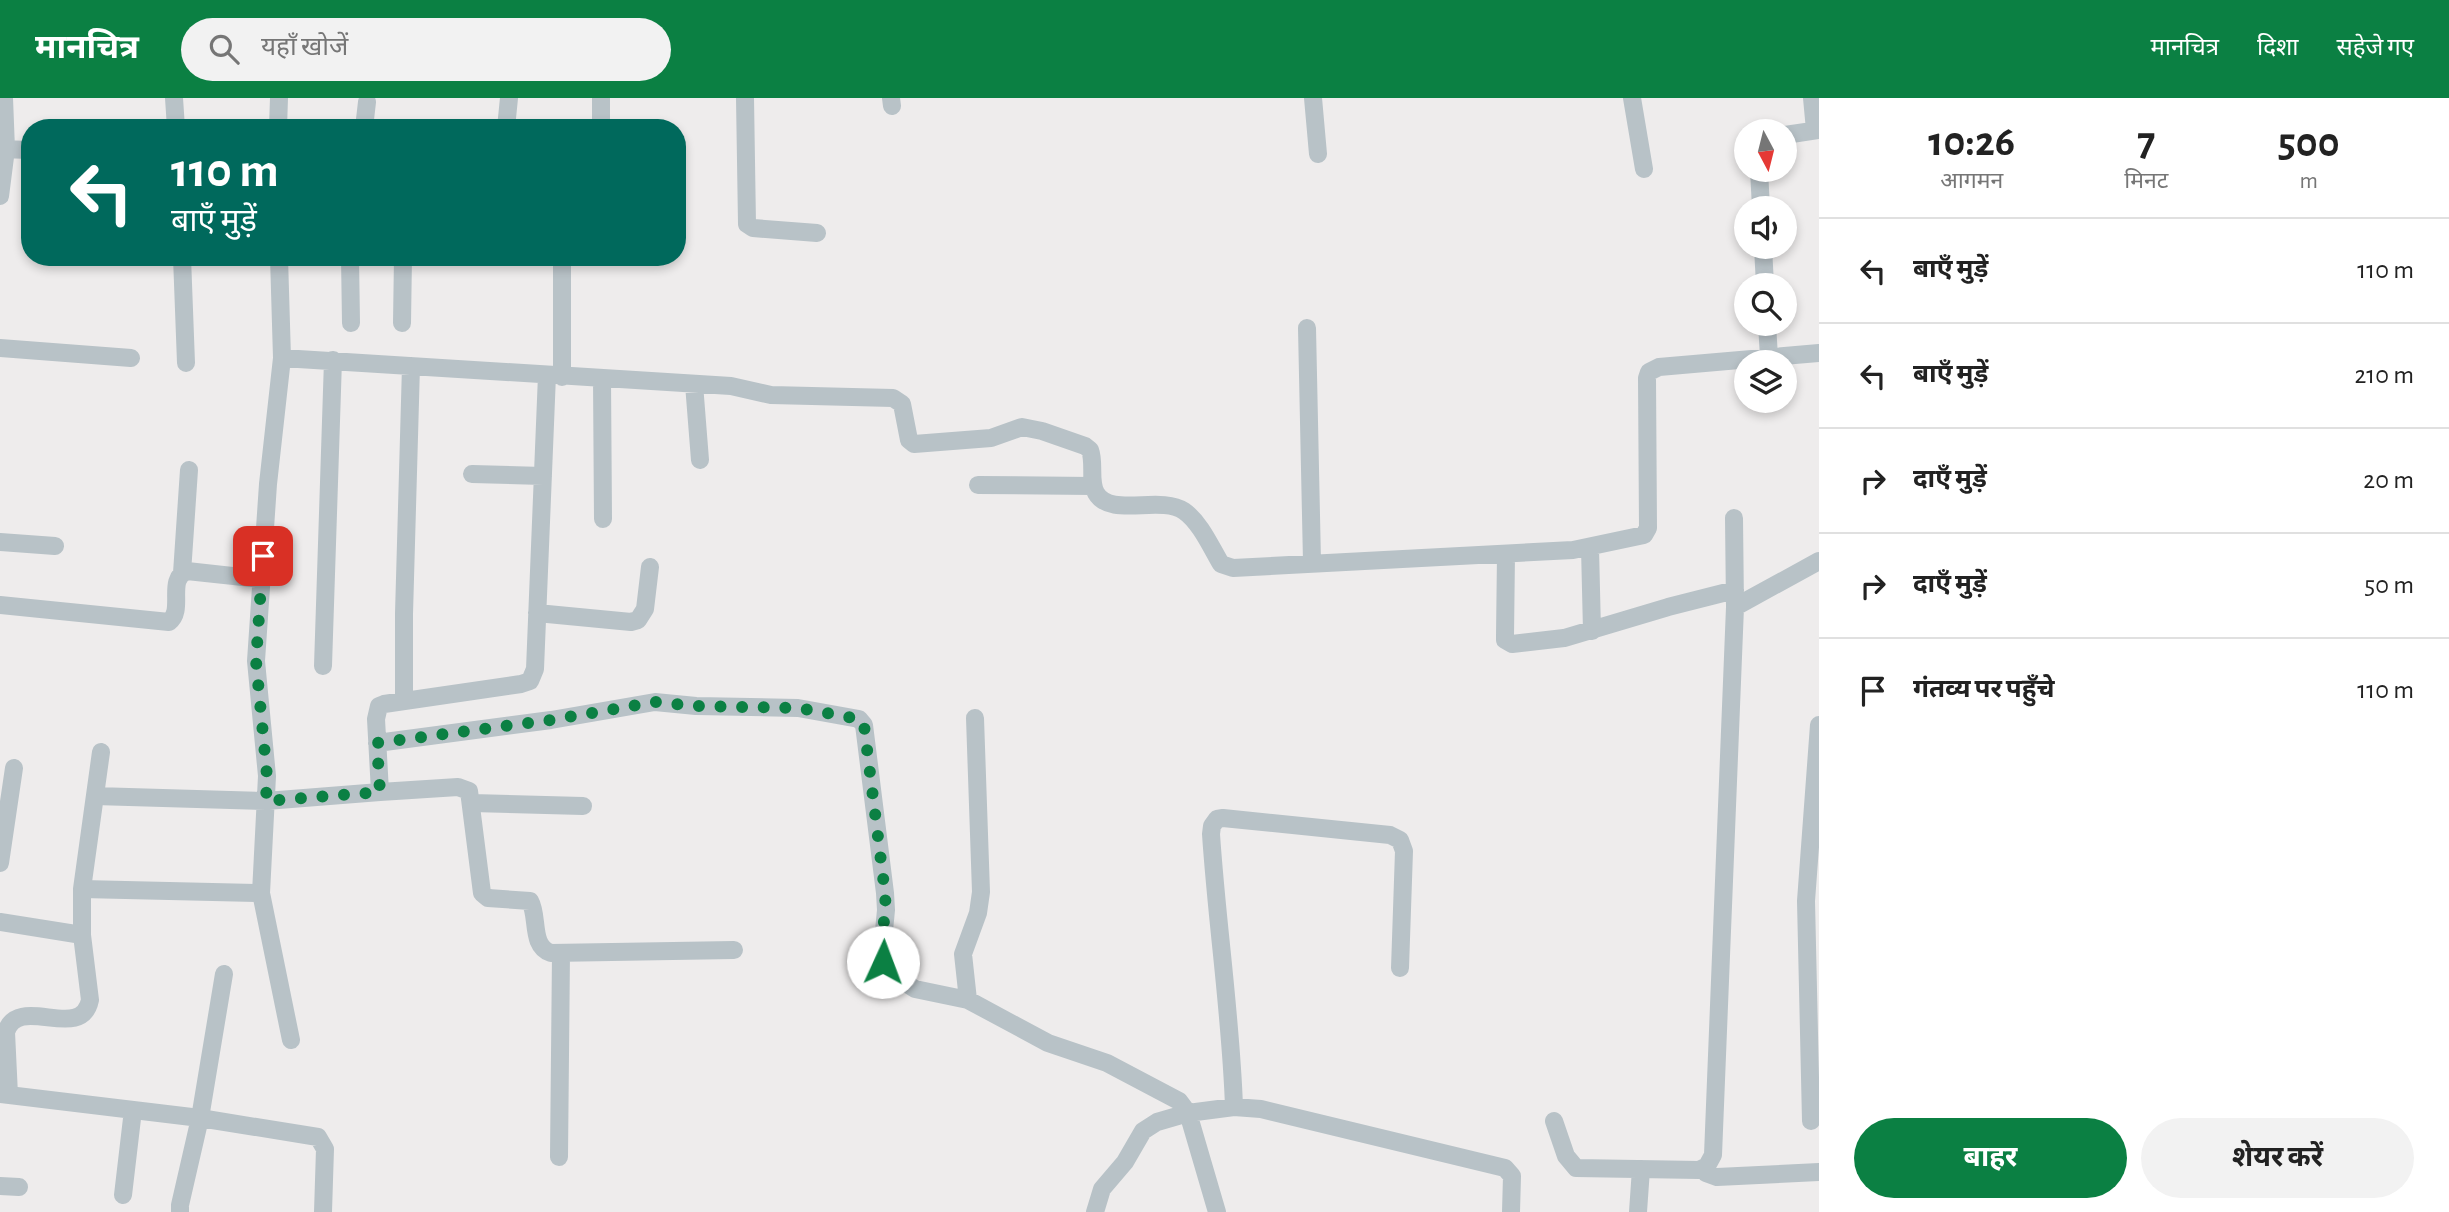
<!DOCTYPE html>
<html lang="hi">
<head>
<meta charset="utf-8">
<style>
  body { margin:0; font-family:"Alegreya Sans","Noto Sans Devanagari",sans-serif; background:#f2f2f2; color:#222; height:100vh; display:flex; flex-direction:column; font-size:26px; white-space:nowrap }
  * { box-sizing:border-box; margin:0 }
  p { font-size:23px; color:#767676 }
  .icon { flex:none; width:38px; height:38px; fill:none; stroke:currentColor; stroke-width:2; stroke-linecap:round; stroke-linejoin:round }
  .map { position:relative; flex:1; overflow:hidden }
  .drawer { display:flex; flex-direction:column; background:#fff; width:630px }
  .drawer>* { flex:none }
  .hud { position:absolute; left:21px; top:21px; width:665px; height:147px; border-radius:28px; box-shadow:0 4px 10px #0003; background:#00695c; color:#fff; overflow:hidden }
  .needle { width:46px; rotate:173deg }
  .tools { position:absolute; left:1734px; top:21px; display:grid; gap:14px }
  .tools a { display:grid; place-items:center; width:63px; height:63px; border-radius:50%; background:#fff; box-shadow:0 4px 10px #0003; font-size:35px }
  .pin { position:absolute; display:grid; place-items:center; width:60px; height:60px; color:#fff; margin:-30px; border-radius:14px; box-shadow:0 4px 10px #0006 }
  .me { position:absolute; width:77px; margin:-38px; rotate:2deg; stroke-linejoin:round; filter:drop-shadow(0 0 5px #0008) }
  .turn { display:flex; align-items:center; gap:24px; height:147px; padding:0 35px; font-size:32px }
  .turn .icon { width:91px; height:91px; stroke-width:2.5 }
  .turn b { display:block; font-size:49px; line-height:60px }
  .eta { display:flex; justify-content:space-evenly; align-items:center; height:119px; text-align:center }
  .eta b { font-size:42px; font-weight:700; line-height:49px }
  .button { display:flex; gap:14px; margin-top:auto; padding:14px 35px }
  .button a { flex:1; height:80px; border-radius:42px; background:#0b8043; color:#fff; font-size:28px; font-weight:700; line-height:80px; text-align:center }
  .button a+a { background:#f2f2f2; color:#222 }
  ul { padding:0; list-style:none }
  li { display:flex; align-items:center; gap:21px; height:105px; padding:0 35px; border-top:2px solid #e0e0e0 }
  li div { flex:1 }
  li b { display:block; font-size:26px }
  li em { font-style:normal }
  header { display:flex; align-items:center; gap:42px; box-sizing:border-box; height:98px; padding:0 35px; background:#0b8043; color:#fff }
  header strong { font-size:33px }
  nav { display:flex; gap:38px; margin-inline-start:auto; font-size:24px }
  .search { width:490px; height:63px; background:#f2f2f2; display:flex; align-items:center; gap:18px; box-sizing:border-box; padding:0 24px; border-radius:38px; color:#767676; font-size:26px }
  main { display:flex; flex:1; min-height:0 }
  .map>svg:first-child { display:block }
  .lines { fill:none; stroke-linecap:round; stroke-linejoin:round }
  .minor { stroke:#b8c2c7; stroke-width:18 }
  .route { stroke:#0b8043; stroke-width:12; stroke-dasharray:0 21.6 }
</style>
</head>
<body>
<header>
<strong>मानचित्र</strong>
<div class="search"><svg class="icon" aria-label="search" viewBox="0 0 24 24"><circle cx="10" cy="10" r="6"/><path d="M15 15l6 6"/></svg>यहाँ खोजें</div>
<nav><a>मानचित्र</a><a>दिशा</a><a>सहेजे गए</a></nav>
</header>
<main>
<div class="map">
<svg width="1819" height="1114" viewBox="0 0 1819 1114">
  <rect width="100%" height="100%" fill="#eeecec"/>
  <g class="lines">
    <path class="minor" d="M174 0 176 30
      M601 0V30
      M745 0 747 126 753 130 817 135
      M891 0 892 8
      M1313 0 1318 56
      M1632 0 1644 71
      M1812 0 1815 32
      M278 30 279 0
      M364 30 367 4
      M506 30 509 0
      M1785 37 1819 32
      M0 51 30 52
      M1759 72 1761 110
      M0 98 6 51 4 0
      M1763 149 1765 187
      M182 159 186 265
      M279 159 282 260 268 386 256 563 267 678 261 795 291 942
      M350 159 351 225
      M562 159V279
      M402 225 403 159
      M1767 226 1769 259
      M1307 230 1312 464
      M0 250 131 260
      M282 260 731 288 771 297 893 300 902 306 909 342 914 346 991 340 1022 329 1042 333 1085 348 1090 352C1095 365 1089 383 1096 395 1110 420 1160 397 1184 413 1200 424 1211 449 1221 466L1233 470 1573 452 1644 437 1648 430 1647 280 1649 274 1659 269 1819 255
      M602 281 603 421
      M694 286 700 362
      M472 376 543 378
      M978 387 1093 388
      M0 444 55 448
      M1590 450 1592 533
      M1506 456 1505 538V542L1512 546 1564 540 1668 509 1735 492
      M182 475 189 372
      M0 507 169 524C185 512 166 481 187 473L261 481
      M1735 509 1819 463
      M537 515 631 524 638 522 645 511 650 469
      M323 568 333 262
      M404 603V516L411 268
      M377 645 551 622 655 604 696 608 798 610 859 621 864 627 885 795 886 812 882 853 883 864 890 875 915 891 968 902 1048 945 1107 965 1179 1003 1188 1015 1217 1114
      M380 694 458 689 469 693 482 795 488 800 530 803C539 819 530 848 551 855L734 852
      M95 698 266 703 380 694 376 621 379 608 384 606 521 586 530 583 535 571 547 277
      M472 705 583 708
      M0 765 14 670
      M82 791 101 654
      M0 824 82 837
      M968 902 963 856 978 815 981 794 975 620
      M0 996 200 1020 224 876
      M9 997 6 934C18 895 81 945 90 902L82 837V791L261 795
      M1234 1009C1231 918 1217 827 1211 736L1212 728 1217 721 1223 720 1390 737 1400 742 1404 753 1400 870
      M1554 1023 1566 1058 1576 1070 1699 1072 1707 1068 1713 1057 1735 509 1734 420
      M1811 1023 1806 803 1819 627
      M559 1059 561 855
      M1706 1075 1717 1079 1819 1074
      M0 1088 19 1089
      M123 1097 133 1012
      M180 1114V1107L200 1020 318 1039 325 1051 323 1114
      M1095 1114 1102 1091 1125 1064 1143 1033 1157 1024 1188 1015 1234 1009 1261 1011 1505 1070 1512 1078 1511 1114
      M1638 1114 1641 1071"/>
  </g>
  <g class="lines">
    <path class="route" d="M263 458 256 563 267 678 266 703 380 694 377 645 551 622 655 604 696 608 799 610 859 621 864 627 885 795C887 818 879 841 883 864"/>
  </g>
</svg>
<div class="tools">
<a><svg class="needle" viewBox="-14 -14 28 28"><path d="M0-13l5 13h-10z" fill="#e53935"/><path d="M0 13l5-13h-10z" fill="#767676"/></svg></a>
<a><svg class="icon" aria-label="sound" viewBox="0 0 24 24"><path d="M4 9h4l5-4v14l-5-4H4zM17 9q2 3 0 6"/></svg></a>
<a><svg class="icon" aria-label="search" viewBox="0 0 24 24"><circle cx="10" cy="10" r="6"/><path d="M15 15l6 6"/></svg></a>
<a><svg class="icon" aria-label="layers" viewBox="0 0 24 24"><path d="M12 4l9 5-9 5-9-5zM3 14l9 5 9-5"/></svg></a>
</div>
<div class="pin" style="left:263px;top:458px;background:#d93025"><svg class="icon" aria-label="arrive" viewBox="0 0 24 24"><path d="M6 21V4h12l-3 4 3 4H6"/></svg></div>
<svg class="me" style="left:883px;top:864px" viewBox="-20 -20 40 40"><circle r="19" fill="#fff"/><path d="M0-13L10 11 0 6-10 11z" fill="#0b8043"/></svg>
<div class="hud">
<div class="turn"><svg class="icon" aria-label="left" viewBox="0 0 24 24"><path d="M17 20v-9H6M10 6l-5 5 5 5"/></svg><div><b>110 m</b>बाएँ मुड़ें</div></div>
</div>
</div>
<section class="drawer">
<div class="eta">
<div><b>10:26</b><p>आगमन</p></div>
<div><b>7</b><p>मिनट</p></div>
<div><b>500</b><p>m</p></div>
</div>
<ul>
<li><svg class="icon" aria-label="left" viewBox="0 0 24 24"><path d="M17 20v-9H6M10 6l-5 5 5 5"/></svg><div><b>बाएँ मुड़ें</b></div><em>110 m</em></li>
<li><svg class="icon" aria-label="left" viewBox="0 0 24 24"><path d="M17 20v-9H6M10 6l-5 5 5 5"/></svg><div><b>बाएँ मुड़ें</b></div><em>210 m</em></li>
<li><svg class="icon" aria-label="right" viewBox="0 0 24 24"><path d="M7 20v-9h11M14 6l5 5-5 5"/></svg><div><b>दाएँ मुड़ें</b></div><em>20 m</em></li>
<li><svg class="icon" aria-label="right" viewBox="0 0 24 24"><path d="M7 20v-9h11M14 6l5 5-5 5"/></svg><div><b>दाएँ मुड़ें</b></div><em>50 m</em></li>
<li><svg class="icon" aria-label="arrive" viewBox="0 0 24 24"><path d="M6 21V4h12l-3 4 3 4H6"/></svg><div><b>गंतव्य पर पहुँचे</b></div><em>110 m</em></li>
</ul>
<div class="button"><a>बाहर</a><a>शेयर करें</a></div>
</section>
</main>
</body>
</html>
